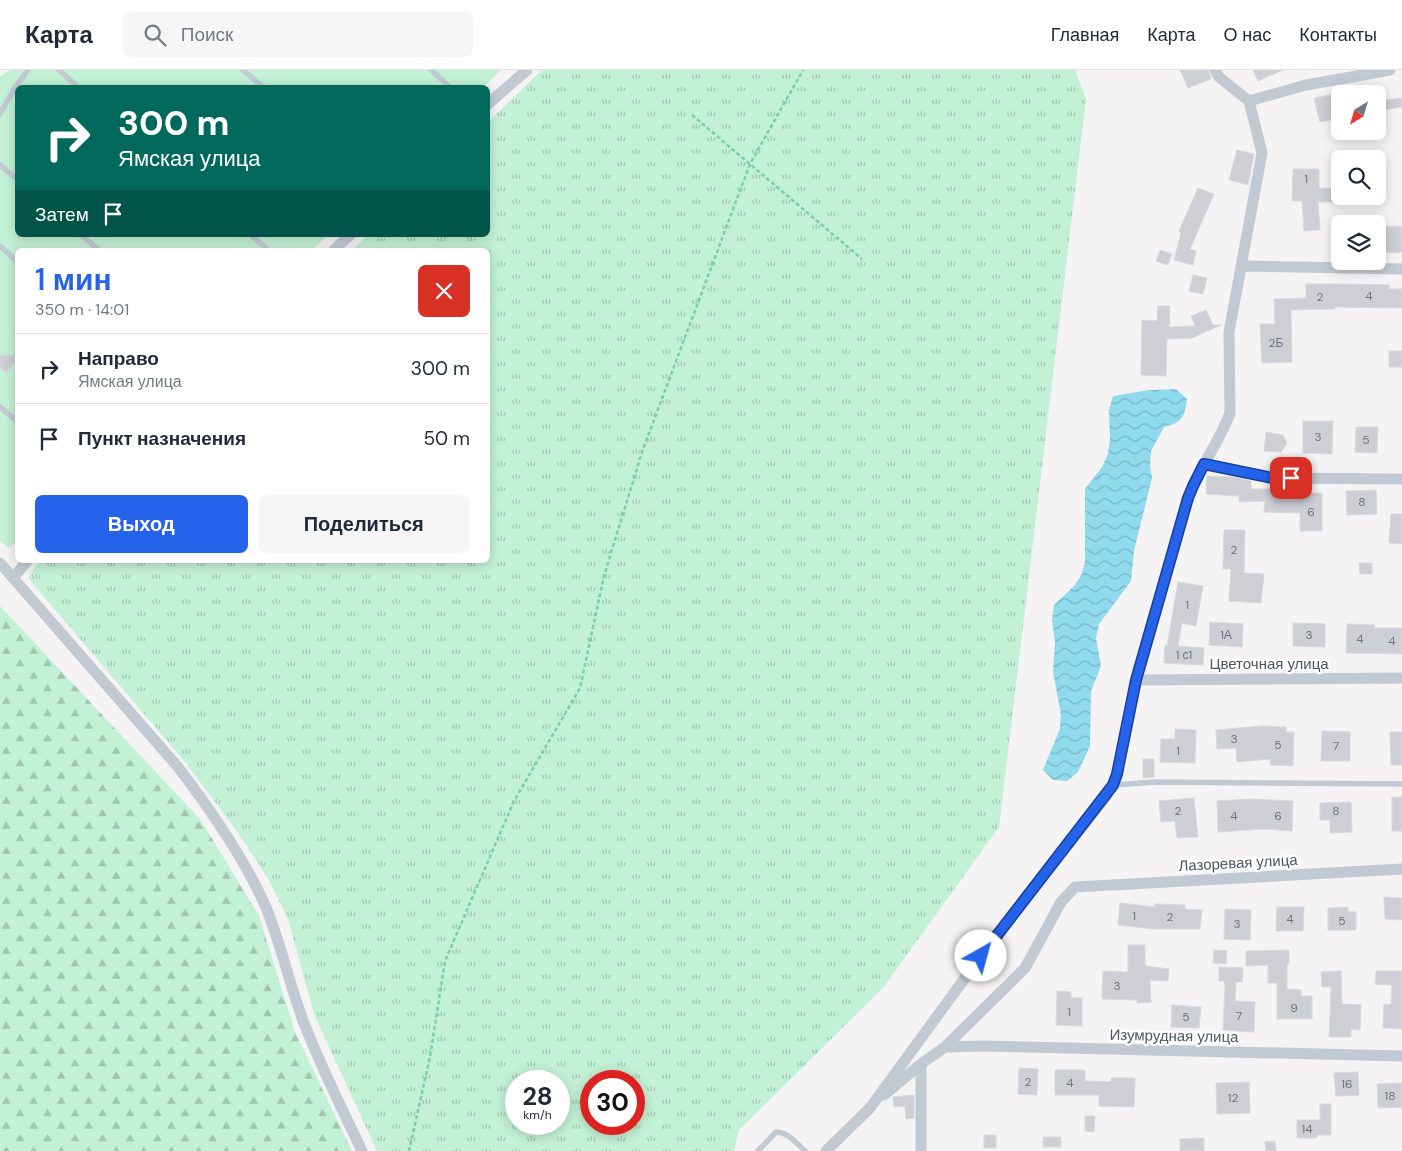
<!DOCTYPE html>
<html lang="ru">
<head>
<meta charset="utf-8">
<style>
  body { margin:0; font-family:"DM Sans",sans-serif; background:#f6f6f7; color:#1f2937; height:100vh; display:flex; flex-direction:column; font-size:19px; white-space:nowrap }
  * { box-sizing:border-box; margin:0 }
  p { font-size:16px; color:#747a83 }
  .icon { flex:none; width:28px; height:28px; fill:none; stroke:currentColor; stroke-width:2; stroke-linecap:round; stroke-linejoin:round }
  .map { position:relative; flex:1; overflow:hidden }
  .panel { position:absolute; left:15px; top:178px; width:475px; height:315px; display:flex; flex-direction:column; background:#fff; border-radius:8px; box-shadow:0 2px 12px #0003 }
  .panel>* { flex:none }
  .top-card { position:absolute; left:15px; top:15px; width:475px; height:152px; border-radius:8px; box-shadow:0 2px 12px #0003; background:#00695c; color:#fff; overflow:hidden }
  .needle { width:32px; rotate:218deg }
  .fabs { position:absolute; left:1331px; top:15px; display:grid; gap:10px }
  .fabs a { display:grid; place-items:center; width:55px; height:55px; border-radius:8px; background:#fff; box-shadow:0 2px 12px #0003; font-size:25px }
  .speed { position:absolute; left:505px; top:1000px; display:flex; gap:10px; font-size:25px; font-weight:700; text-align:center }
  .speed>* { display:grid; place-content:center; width:65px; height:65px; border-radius:50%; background:#fff; box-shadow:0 2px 12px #0003; line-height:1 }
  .speed small { font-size:12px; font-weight:400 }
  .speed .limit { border:8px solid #d22; background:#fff; color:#111 }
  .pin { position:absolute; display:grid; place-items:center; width:42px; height:42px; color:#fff; margin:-21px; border-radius:10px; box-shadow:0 2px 8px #0006 }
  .me { position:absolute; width:55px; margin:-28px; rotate:38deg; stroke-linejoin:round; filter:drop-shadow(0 0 4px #0008) }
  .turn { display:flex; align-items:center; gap:18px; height:105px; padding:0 20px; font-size:22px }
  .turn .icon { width:65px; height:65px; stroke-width:2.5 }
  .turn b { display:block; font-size:35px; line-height:42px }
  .then { display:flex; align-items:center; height:48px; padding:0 20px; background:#0003; gap:10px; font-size:19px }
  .round { display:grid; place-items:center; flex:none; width:52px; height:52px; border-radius:8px; background:#f6f6f7 }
  .summary { display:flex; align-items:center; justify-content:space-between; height:85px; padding:0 20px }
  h1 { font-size:30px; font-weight:600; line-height:38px; color:#2563eb }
  .primary-button { display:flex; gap:10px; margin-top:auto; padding:10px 20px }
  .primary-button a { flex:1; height:58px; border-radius:8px; background:#2563eb; color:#fff; font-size:20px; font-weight:600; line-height:58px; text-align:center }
  .primary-button a+a { background:#f6f6f7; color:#1f2937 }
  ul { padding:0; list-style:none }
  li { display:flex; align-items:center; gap:15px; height:70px; padding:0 20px; border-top:1px solid #e0e1e3 }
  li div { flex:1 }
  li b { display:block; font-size:19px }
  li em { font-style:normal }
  header { display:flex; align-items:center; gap:30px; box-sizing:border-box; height:70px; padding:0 25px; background:#fff; border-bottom:1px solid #e0e1e3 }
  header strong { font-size:24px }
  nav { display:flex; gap:28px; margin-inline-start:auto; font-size:18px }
  .search { width:350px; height:45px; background:#f6f6f7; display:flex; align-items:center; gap:12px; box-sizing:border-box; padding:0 18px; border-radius:8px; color:#747a83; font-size:19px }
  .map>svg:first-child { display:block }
  .grass { fill:url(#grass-tufts); fill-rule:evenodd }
  .forest { fill:url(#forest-firs) }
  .green { fill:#c3f1d5 }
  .water { fill:url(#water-waves) }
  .building { fill:#cdcfd5; stroke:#d7d9de }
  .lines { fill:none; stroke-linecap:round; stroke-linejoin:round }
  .path { stroke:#7ad0a6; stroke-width:2.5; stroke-dasharray:4 2.5; stroke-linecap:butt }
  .lane { stroke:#c1cad2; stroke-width:5.5 }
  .street { stroke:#c1cad2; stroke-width:11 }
  .route-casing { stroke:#184099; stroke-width:12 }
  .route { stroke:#2563eb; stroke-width:9 }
  .labels { text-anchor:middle; stroke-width:4.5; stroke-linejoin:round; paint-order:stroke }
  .number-label { font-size:12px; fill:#6b747e }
  .street-label { font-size:15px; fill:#4a5661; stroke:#fff }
</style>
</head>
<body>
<header>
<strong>Карта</strong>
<div class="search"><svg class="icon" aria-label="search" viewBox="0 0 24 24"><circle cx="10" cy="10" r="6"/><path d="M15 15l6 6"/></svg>Поиск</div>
<nav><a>Главная</a><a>Карта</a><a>О нас</a><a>Контакты</a></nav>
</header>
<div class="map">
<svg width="1402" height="1081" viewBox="0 0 1402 1081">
  <defs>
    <pattern id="grass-tufts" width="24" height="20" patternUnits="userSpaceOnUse" patternTransform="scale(1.25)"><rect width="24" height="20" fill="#c3f1d5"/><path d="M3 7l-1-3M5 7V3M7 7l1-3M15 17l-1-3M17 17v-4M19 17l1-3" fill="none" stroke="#a0c6b0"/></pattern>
    <pattern id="forest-firs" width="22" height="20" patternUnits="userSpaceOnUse" patternTransform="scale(1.25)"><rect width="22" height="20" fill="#c3f1d5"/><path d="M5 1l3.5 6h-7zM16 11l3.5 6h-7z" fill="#a0c6b0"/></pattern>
    <pattern id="water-waves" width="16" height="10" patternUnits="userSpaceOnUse" patternTransform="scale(1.25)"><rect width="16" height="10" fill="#90daee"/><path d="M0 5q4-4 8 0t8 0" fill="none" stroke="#78b4c4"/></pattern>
  </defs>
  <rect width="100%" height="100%" fill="#f5f3f3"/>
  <path class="grass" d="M542 0H1075L1086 29 999 757 883 918 739 1060 734 1081H377L314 944 288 849 270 812 239 764 185 692 28 508 40 490H488V180H352L368 165H488V52ZM516 1011H559V1054H516ZM591 1011H634V1054H591Z"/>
  <path class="forest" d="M0 536 200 749 259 846 295 962 352 1081H0Z"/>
  <path class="green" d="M11 0H501L483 18H18V165H328L312 180H18V469L9 478 0 471V6Z"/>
  <path class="water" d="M1176 319 1187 329C1184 348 1183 352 1164 357L1151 381 1150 395 1152 408 1134 481 1131 511 1099 554 1096 568 1101 596 1091 621 1090 676 1078 702 1067 711 1053 710 1043 700 1060 659 1061 645 1053 602 1055 572 1052 549 1054 535 1074 516 1082 504 1085 491V419L1102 397 1108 384 1110 369 1109 340 1113 326 1149 320Z"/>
  <path class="building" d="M1180 0H1208L1211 9 1188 18Z
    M1253 0H1283L1258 11Z
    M1340 23V48L1320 52 1314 28Z
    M1402 28V37L1378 41V31Z
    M1237 80 1254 84 1248 115 1229 110Z
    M1293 99H1319V118L1336 119 1335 132H1318L1320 160 1304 161 1302 131H1292Z
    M1198 118 1214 124 1190 179 1196 181 1193 195 1174 190 1181 162 1179 161Z
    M1401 156 1402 182 1381 183 1380 157Z
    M1160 180 1172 184 1168 195 1156 191Z
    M1193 205 1207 208 1203 224 1189 221Z
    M1306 214H1351L1389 215V219H1402V238L1335 237V239L1291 240 1292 292 1262 293 1260 254H1275L1274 229 1306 228Z
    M1158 236H1170L1169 257 1195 256 1191 246 1206 240 1213 255H1221L1192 268 1167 269 1166 306 1141 305 1142 250 1157 251Z
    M1389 281H1402V297H1389Z
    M0 285H18V289L6 303 0 297Z
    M1303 351H1333L1332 384 1303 383Z
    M1356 357H1378L1377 383 1355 382Z
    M1266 362 1283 365 1287 373 1281 382 1264 381Z
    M1207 406 1233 407 1251 411V419H1286V423H1322V461H1300V443L1264 442 1265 431 1239 432V426L1206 424Z
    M1376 420 1377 444 1347 445 1346 421Z
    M1391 444H1402V474L1389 473Z
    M1224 460H1245L1244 503 1264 504 1261 533 1229 531 1231 499H1223Z
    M1359 493H1372V504H1360Z
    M1178 512 1203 516 1196 556 1182 553 1178 576 1204 578 1203 595 1164 593 1165 575 1167 576Z
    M1210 552 1243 554 1242 577 1209 575Z
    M1293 553 1325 554V577L1293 576Z
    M1347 554 1375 555 1374 558H1402V584L1346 583Z
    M1262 656 1286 657V662H1294L1293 696 1270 695 1271 689 1237 692 1236 678 1217 679 1216 660Z
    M1175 659 1196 660 1195 693 1160 692 1161 669H1175Z
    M1322 661 1350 662V691H1321Z
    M1390 662H1402V695H1391Z
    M1143 689H1154V707L1143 708Z
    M1392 727H1402V761H1392Z
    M1194 728 1198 767 1177 768 1175 751 1161 752 1159 731Z
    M1250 729 1293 731 1292 761 1264 759 1218 762 1217 731Z
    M1351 732 1352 762 1330 763V750H1320V733Z
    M1384 827 1402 828V850L1385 849Z
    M1120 833 1155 837V834L1185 835V839L1202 840 1200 859H1154L1118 855Z
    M1277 837H1304L1303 861H1276Z
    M1348 837V842H1356V860H1328V838Z
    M1225 839 1251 840 1250 870 1224 869Z
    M1128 875H1145V896L1169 899 1168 911 1150 910 1151 932 1137 933V930L1102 929 1103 901 1128 902Z
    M1214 880 1227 881 1226 894 1213 893Z
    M1289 880V894H1287V919L1301 920V926H1312V949H1277V913H1268V895L1246 896V881Z
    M1219 897 1243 898 1242 912H1236L1235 931 1255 932 1254 962 1223 960 1225 917 1224 911H1219Z
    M1341 901 1342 934 1361 935 1360 960 1351 959V967H1329L1331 917H1322L1321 902Z
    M1376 901H1402V959L1383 958 1384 934 1391 935 1392 915 1375 914Z
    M1057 921 1071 922V928H1082V956L1056 955Z
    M1172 935 1201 937 1199 958 1171 957Z
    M1019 998 1038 999 1037 1025 1018 1024Z
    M1055 1000H1085V1011L1111 1012V1008H1135L1134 1037 1099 1036V1025H1055Z
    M1358 1002 1359 1025 1336 1026 1334 1003Z
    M1249 1012 1250 1043 1217 1044 1216 1013Z
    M1402 1013V1037L1378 1038 1377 1014Z
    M914 1025V1048L906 1049 905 1036 894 1037 893 1027Z
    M1320 1034H1331V1065H1317V1068H1297V1050H1320Z
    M1085 1046H1095L1094 1062 1085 1061Z
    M984 1065H996V1078H984Z
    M1043 1067H1061V1077H1043Z
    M1204 1068V1081H1180V1069Z
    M1275 1071 1276 1081H1266L1265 1072Z"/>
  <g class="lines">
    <path class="path" d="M692 45 862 189
      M409 1081 430 987 445 891 514 731 580 618 604 506 642 382 750 94 803 0"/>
    <path class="lane" d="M59 0 79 18
      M243 0 264 18
      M431 0 451 18
      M0 44 14 19 28 0
      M0 95 18 110
      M81 165 99 180
      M251 165 268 180
      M0 176 18 192
      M0 337 18 352
      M1113 715 1155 712 1402 714
      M758 1081 776 1062C788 1062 796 1073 805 1081"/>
    <path class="street" d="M1249 31 1306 15 1390 0
      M488 34 527 0
      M334 180 350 165
      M1243 196 1402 199
      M1205 394 1273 408 1402 409
      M0 493 178 697C210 739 243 786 265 835 281 873 289 914 304 953 321 997 342 1039 362 1081
      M13 508 28 490
      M1136 610 1402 608
      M945 977 983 976 1402 986
      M884 1025 921 994 945 977 1025 898 1061 832 1075 817 1402 799
      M826 1081 870 1038 981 886 1107 725 1117 705 1136 610 1188 428C1199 398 1219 373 1230 343L1229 262 1262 83 1249 31 1219 7 1215 0
      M921 1081V994"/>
  </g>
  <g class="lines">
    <g class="route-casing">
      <path id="route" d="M981 886 1113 715 1117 704 1136 610 1188 428 1193 416 1204 394 1273 408H1291"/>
    </g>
    <use href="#route" class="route"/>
  </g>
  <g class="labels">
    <g class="number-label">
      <text x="1306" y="113">1</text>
      <text x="1369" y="230">4</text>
      <text x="1320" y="231">2</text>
      <text x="1276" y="277">2Б</text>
      <text x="1318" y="371">3</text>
      <text x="1366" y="374">5</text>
      <text x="1362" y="436">8</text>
      <text x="1311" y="446">6</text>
      <text x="1234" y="484">2</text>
      <text x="1187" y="539">1</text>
      <text x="1226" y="569">1А</text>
      <text x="1309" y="569">3</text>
      <text x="1360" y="573">4</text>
      <text x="1392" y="575">4</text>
      <text x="1184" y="589">1 с1</text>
      <text x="1234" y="673">3</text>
      <text x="1278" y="679">5</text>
      <text x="1336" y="680">7</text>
      <text x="1178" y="685">1</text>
      <text x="1178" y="745">2</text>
      <text x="1336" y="745">8</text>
      <text x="1234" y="750">4</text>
      <text x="1278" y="750">6</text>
      <text x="1134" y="850">1</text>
      <text x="1170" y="851">2</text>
      <text x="1290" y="853">4</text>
      <text x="1342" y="855">5</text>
      <text x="1237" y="858">3</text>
      <text x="1117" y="920">3</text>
      <text x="1294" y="942">9</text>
      <text x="1069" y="946">1</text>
      <text x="1239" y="950">7</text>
      <text x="1186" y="951">5</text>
      <text x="1028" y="1016">2</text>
      <text x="1070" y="1017">4</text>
      <text x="1347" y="1018">16</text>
      <text x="1390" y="1030">18</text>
      <text x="1233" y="1032">12</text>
      <text x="1307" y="1063">14</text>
    </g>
    <g class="street-label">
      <text x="1269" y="599">Цветочная улица</text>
      <text transform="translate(1238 793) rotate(-3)" y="5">Лазоревая улица</text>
      <text transform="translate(1174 966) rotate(1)" y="5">Изумрудная улица</text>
    </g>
  </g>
</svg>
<div class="fabs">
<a><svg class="needle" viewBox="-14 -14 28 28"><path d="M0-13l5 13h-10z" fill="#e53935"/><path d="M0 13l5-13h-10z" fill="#747a83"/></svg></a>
<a><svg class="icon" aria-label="search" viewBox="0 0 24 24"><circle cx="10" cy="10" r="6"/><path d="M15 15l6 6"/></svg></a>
<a><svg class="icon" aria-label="layers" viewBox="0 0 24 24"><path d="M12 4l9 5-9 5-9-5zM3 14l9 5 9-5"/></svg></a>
</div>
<div class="speed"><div>28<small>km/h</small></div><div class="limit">30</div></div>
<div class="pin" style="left:1291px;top:408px;background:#d93025"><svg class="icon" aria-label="arrive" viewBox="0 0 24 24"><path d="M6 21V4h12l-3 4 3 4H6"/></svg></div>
<svg class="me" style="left:981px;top:886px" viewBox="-20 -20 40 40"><circle r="19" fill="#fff"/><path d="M0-13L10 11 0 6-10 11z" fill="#2563eb"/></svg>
<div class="top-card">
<div class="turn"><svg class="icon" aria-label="right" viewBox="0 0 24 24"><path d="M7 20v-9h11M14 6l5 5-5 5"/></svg><div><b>300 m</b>Ямская улица</div></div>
<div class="then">Затем<svg class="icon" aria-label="arrive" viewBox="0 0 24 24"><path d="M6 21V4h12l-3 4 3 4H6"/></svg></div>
</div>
<section class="panel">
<div class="summary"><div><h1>1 мин</h1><p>350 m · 14:01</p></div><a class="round" style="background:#d93025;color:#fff"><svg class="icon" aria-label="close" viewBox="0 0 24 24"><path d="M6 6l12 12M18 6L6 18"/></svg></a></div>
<ul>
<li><svg class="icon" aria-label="right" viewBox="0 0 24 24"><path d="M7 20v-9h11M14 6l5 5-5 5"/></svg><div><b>Направо</b><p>Ямская улица</p></div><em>300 m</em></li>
<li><svg class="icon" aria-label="arrive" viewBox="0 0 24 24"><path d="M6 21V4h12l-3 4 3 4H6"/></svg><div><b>Пункт назначения</b></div><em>50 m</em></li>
</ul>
<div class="primary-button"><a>Выход</a><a>Поделиться</a></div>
</section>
</div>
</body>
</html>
